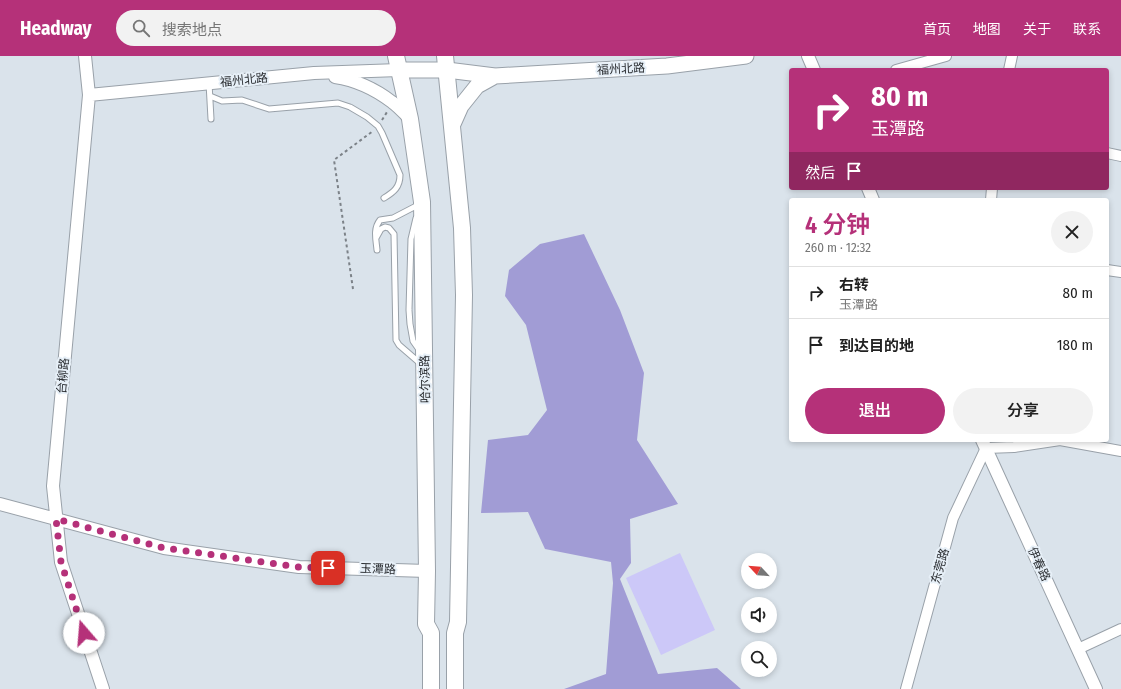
<!DOCTYPE html>
<html lang="zh">
<head>
<meta charset="utf-8">
<style>
  body { margin:0; font-family:"Fira Sans Condensed","Noto Sans SC",sans-serif; background:#f2f2f2; color:#222; height:100vh; display:flex; flex-direction:column; font-size:15px; white-space:nowrap }
  * { box-sizing:border-box; margin:0 }
  p { font-size:13px; color:#767676 }
  .icon { flex:none; width:22px; height:22px; fill:none; stroke:currentColor; stroke-width:2; stroke-linecap:round; stroke-linejoin:round }
  .map { position:relative; flex:1; overflow:hidden }
  .details { position:absolute; left:789px; top:142px; width:320px; height:244px; display:flex; flex-direction:column; background:#fff; border-radius:4px; box-shadow:0 2px 6px #0003 }
  .details>* { flex:none }
  .banner { position:absolute; left:789px; top:12px; width:320px; height:122px; border-radius:4px; box-shadow:0 2px 6px #0003; background:#b53179; color:#fff; overflow:hidden }
  .needle { width:26px; rotate:296deg }
  .fabs { position:absolute; left:741px; top:497px; display:grid; gap:8px }
  .fabs a { display:grid; place-items:center; width:36px; height:36px; border-radius:50%; background:#fff; box-shadow:0 2px 6px #0003; font-size:20px }
  .pin { position:absolute; display:grid; place-items:center; width:34px; height:34px; color:#fff; margin:-17px; border-radius:8px; box-shadow:0 2px 6px #0006 }
  .me { position:absolute; width:44px; margin:-22px; rotate:342deg; stroke-linejoin:round; filter:drop-shadow(0 0 3px #0008) }
  .turn { display:flex; align-items:center; gap:14px; height:84px; padding:0 16px; font-size:18px }
  .turn .icon { width:52px; height:52px; stroke-width:2.5 }
  .turn b { display:block; font-size:28px; line-height:34px }
  .then { display:flex; align-items:center; height:38px; padding:0 16px; background:#0003; gap:8px; font-size:15px }
  .round { display:grid; place-items:center; flex:none; width:42px; height:42px; border-radius:21px; background:#f2f2f2 }
  .head { display:flex; align-items:center; justify-content:space-between; height:68px; padding:0 16px }
  h1 { font-size:24px; font-weight:600; line-height:30px; color:#b53179 }
  .button { display:flex; gap:8px; margin-top:auto; padding:8px 16px }
  .button a { flex:1; height:46px; border-radius:24px; background:#b53179; color:#fff; font-size:16px; font-weight:600; line-height:46px; text-align:center }
  .button a+a { background:#f2f2f2; color:#222 }
  ul { padding:0; list-style:none }
  li { display:flex; align-items:center; gap:12px; height:52px; padding:0 16px; border-top:1px solid #e0e0e0 }
  li div { flex:1 }
  li b { display:block; font-size:15px }
  li em { font-style:normal }
  header { display:flex; align-items:center; gap:24px; box-sizing:border-box; height:56px; padding:0 20px; background:#b53179; color:#fff }
  header strong { font-size:19px }
  nav { display:flex; gap:22px; margin-inline-start:auto; font-size:14px }
  .search { width:280px; height:36px; background:#f2f2f2; display:flex; align-items:center; gap:10px; box-sizing:border-box; padding:0 14px; border-radius:22px; color:#767676; font-size:15px }
  .map>svg:first-child { display:block }
  .green { fill:#ccc8f8 }
  .forest { fill:#a19cd5 }
  .lines { fill:none; stroke-linecap:round; stroke-linejoin:round }
  .service-casing { stroke:#99a1a9; stroke-width:7 }
  .minor-casing { stroke:#99a1a9; stroke-width:12 }
  .tertiary-casing { stroke:#99a1a9; stroke-width:14 }
  .primary-casing { stroke:#99a1a9; stroke-width:17 }
  .trunk-casing { stroke:#99a1a9; stroke-width:18 }
  .path { stroke:#7c8288; stroke-width:2; stroke-dasharray:3 3; stroke-linecap:butt }
  .service { stroke:#fff; stroke-width:5 }
  .minor { stroke:#fff; stroke-width:10 }
  .tertiary { stroke:#fff; stroke-width:12 }
  .primary { stroke:#fff; stroke-width:15 }
  .trunk { stroke:#fff; stroke-width:16 }
  .route { stroke:#b53179; stroke-width:7; stroke-dasharray:0 12.6 }
  .labels { text-anchor:middle; stroke-width:4; stroke-linejoin:round; paint-order:stroke }
  .street-label { font-size:12px; fill:#2a2d31; stroke:#e7f0f8 }
</style>
</head>
<body>
<header>
<strong>Headway</strong>
<div class="search"><svg class="icon" aria-label="search" viewBox="0 0 24 24"><circle cx="10" cy="10" r="6"/><path d="M15 15l6 6"/></svg>搜索地点</div>
<nav><a>首页</a><a>地图</a><a>关于</a><a>联系</a></nav>
</header>
<div class="map">
<svg width="1121" height="633" viewBox="0 0 1121 633">
  <rect width="100%" height="100%" fill="#dae3eb"/>
  <path class="green" d="M680 497 715 574 661 599 626 522Z"/>
  <path class="forest" d="M584 178 620 254 644 317 637 384 678 448 630 463 631 507 620 523 658 618 717 612 741 633H564L606 618 613 527 611 506 545 493 528 456 481 457 488 384 528 379 547 354 526 269 505 240 509 214 540 188Z"/>
  <g class="lines">
    <g class="service-casing">
      <path id="service" d="M209 27 211 63
        M210 40 222 45 242 44 269 53 338 47 350 51 367 61 378 70 382 77 400 119C400 131 394 136 384 142
        M416 162 411 183 409 254 410 268 413 285 420 295
        M376 182 381 173 385 171 389 172 394 178 396 284 399 289 421 308
        M377 194C376 183 373 173 380 164L393 162 420 148"/>
    </g>
    <g class="minor-casing">
      <path id="minor" d="M896 14 946 0
        M1009 14 1012 0
        M1107 97 1121 100
        M991 144 992 132
        M1107 214 1121 216
        M1078 593 1121 573
        M906 633 953 462 986 392 1014 391 1060 384 1121 395"/>
    </g>
    <g class="tertiary-casing">
      <path id="tertiary" d="M85 0 89 39 53 430 61 506 103 633
        M808 0 814 14
        M335 21C355 24 375 33 392 46 399 51 404 57 410 63
        M89 39 314 17 399 14
        M868 132 873 144
        M982 384 1096 633
        M0 448 164 492 299 511 427 515"/>
    </g>
    <g class="primary-casing">
      <path id="primary" d="M399 14H447L495 20 667 10 746 0
        M453 68 461 50 477 30 495 20"/>
    </g>
    <g class="trunk-casing">
      <path id="trunk" d="M396 0 410 63 422 146 427 515 426 568 431 577V633
        M445 0 462 172 464 239 458 566 455 577V633"/>
    </g>
    <path class="path" d="M382 64 387 56
      M353 233 334 104 373 75"/>
    <use href="#service" class="service"/>
    <use href="#minor" class="minor"/>
    <use href="#tertiary" class="tertiary"/>
    <use href="#primary" class="primary"/>
    <use href="#trunk" class="trunk"/>
  </g>
  <g class="lines">
    <path class="route" d="M84 577 61 506 56 463 164 492 299 511 328 512"/>
  </g>
  <g class="labels">
    <g class="street-label">
      <text transform="translate(621 13) rotate(-3)" y="4">福州北路</text>
      <text transform="translate(244 24) rotate(-6)" y="4">福州北路</text>
      <text transform="translate(63 320) rotate(-85)" y="4">台柳路</text>
      <text transform="translate(425 323) rotate(-91)" y="4">哈尔滨路</text>
      <text transform="translate(1039 508) rotate(65)" y="4">伊春路</text>
      <text transform="translate(940 510) rotate(-74)" y="4">东莞路</text>
      <text transform="translate(378 513) rotate(2)" y="4">玉潭路</text>
    </g>
  </g>
</svg>
<div class="fabs">
<a><svg class="needle" viewBox="-14 -14 28 28"><path d="M0-13l5 13h-10z" fill="#e53935"/><path d="M0 13l5-13h-10z" fill="#767676"/></svg></a>
<a><svg class="icon" aria-label="sound" viewBox="0 0 24 24"><path d="M4 9h4l5-4v14l-5-4H4zM17 9q2 3 0 6"/></svg></a>
<a><svg class="icon" aria-label="search" viewBox="0 0 24 24"><circle cx="10" cy="10" r="6"/><path d="M15 15l6 6"/></svg></a>
</div>
<div class="pin" style="left:328px;top:512px;background:#d93025"><svg class="icon" aria-label="arrive" viewBox="0 0 24 24"><path d="M6 21V4h12l-3 4 3 4H6"/></svg></div>
<svg class="me" style="left:84px;top:577px" viewBox="-20 -20 40 40"><circle r="19" fill="#fff"/><path d="M0-13L10 11 0 6-10 11z" fill="#b53179"/></svg>
<div class="banner">
<div class="turn"><svg class="icon" aria-label="right" viewBox="0 0 24 24"><path d="M7 20v-9h11M14 6l5 5-5 5"/></svg><div><b>80 m</b>玉潭路</div></div>
<div class="then">然后<svg class="icon" aria-label="arrive" viewBox="0 0 24 24"><path d="M6 21V4h12l-3 4 3 4H6"/></svg></div>
</div>
<section class="details">
<div class="head"><div><h1>4 分钟</h1><p>260 m · 12:32</p></div><a class="round"><svg class="icon" aria-label="close" viewBox="0 0 24 24"><path d="M6 6l12 12M18 6L6 18"/></svg></a></div>
<ul>
<li><svg class="icon" aria-label="right" viewBox="0 0 24 24"><path d="M7 20v-9h11M14 6l5 5-5 5"/></svg><div><b>右转</b><p>玉潭路</p></div><em>80 m</em></li>
<li><svg class="icon" aria-label="arrive" viewBox="0 0 24 24"><path d="M6 21V4h12l-3 4 3 4H6"/></svg><div><b>到达目的地</b></div><em>180 m</em></li>
</ul>
<div class="button"><a>退出</a><a>分享</a></div>
</section>
</div>
</body>
</html>
